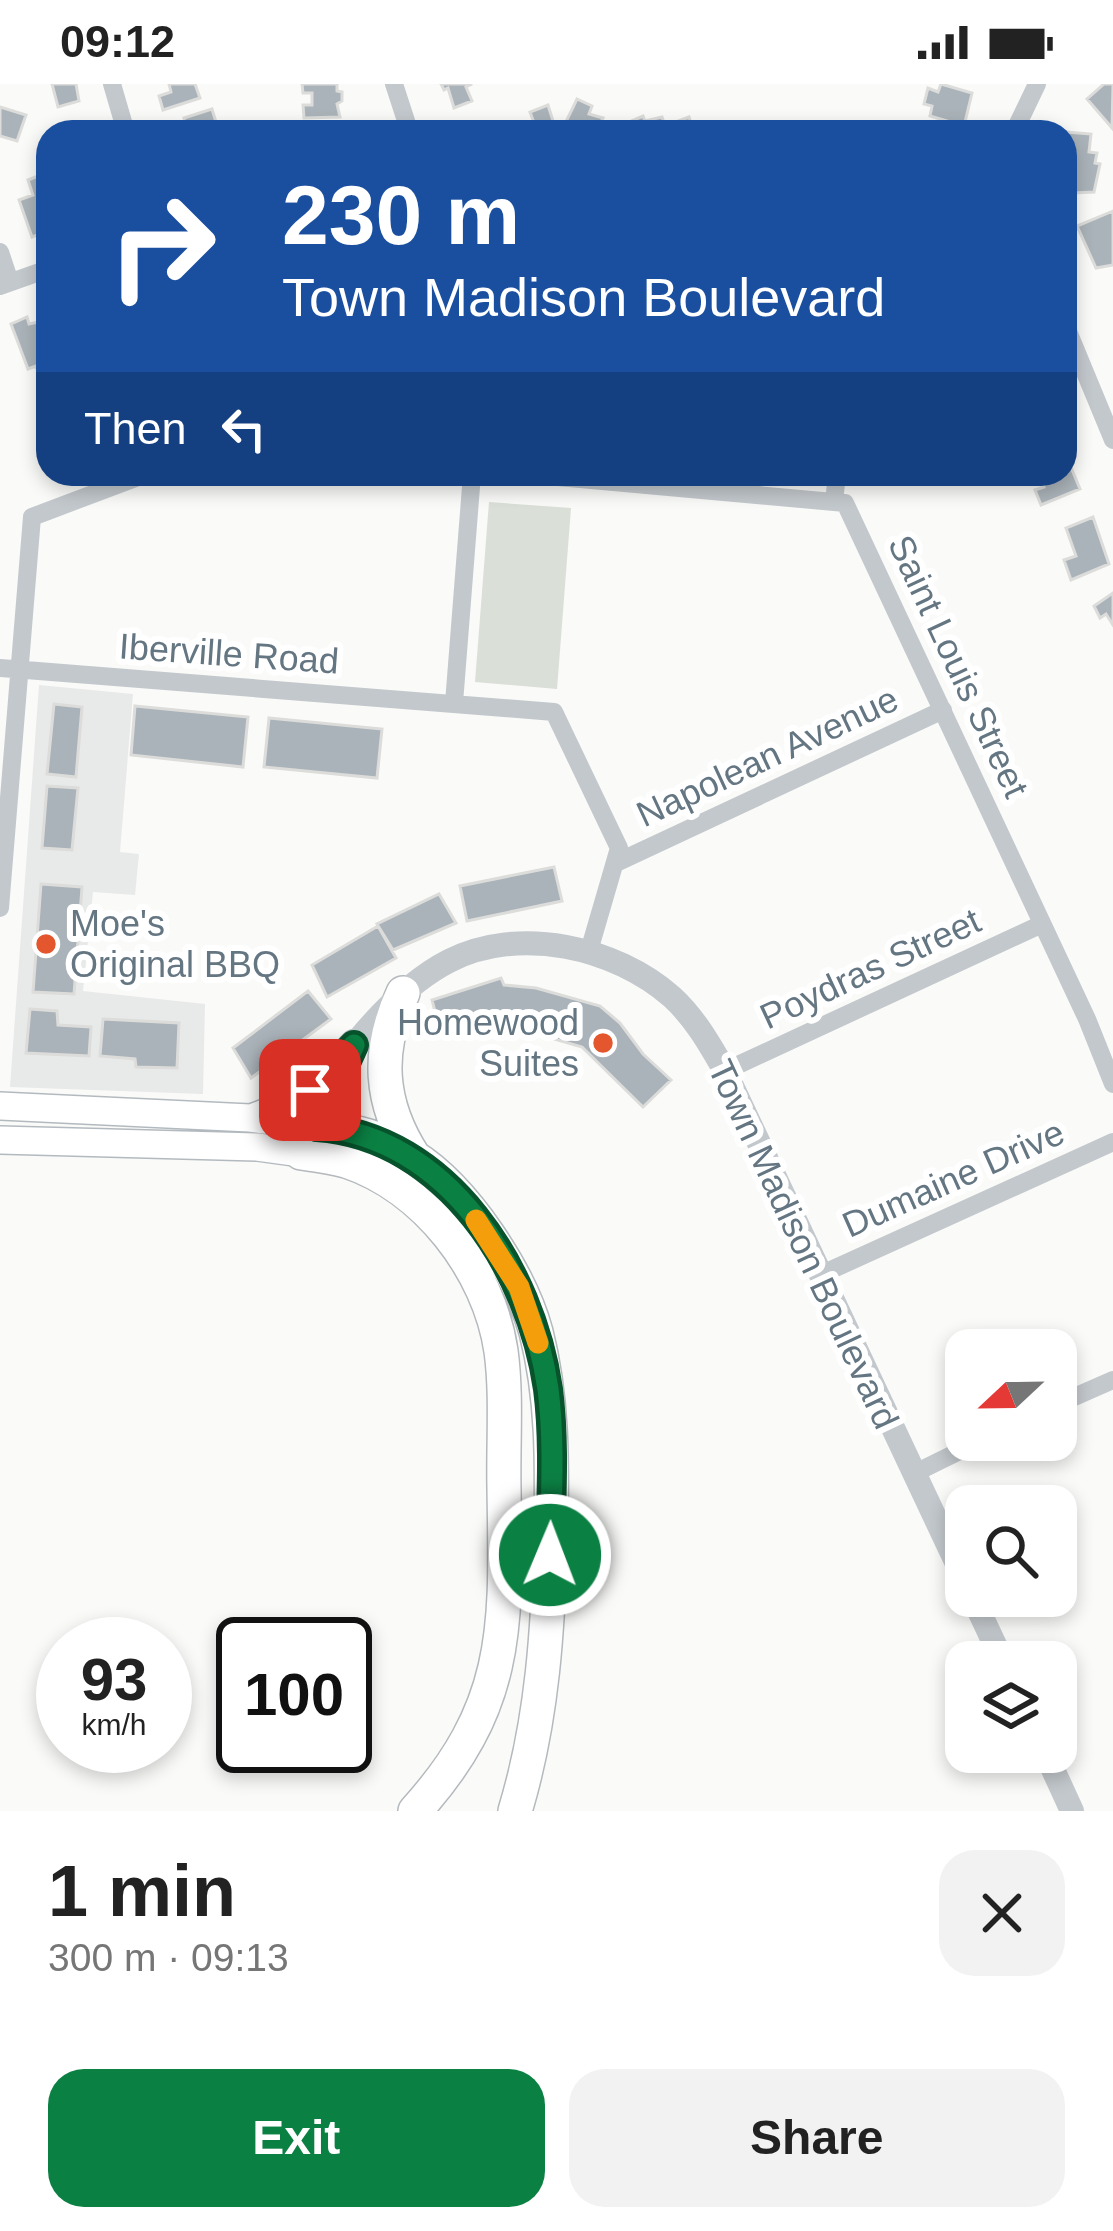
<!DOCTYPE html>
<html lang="en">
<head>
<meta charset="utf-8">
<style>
  body { margin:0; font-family:Helvetica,sans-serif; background:#f2f2f2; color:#222; height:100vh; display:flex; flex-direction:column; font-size:45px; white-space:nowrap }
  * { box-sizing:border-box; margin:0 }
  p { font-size:39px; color:#767676 }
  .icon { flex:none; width:66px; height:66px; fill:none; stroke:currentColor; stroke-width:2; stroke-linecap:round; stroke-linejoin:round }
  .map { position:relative; height:1727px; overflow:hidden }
  .side { display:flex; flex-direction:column; background:#fff; flex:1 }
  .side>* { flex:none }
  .banner { position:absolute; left:36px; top:36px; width:1041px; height:366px; border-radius:36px; box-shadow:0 6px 18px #0003; background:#1a4fa0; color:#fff; overflow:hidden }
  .needle { width:78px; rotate:248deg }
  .controls { position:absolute; left:945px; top:1245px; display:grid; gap:24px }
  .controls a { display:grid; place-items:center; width:132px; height:132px; border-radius:24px; background:#fff; box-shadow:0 6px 18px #0003; font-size:60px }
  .speed { position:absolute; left:36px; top:1533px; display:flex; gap:24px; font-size:60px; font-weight:700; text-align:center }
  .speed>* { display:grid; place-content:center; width:156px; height:156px; border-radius:50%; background:#fff; box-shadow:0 6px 18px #0003; line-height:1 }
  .speed small { font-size:30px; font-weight:400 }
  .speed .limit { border:6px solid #111; border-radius:18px; background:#fff; color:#111 }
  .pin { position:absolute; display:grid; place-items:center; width:102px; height:102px; color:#fff; margin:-51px; border-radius:24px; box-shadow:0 6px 18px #0006 }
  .me { position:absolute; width:132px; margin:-66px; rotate:1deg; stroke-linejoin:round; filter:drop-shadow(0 0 9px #0008) }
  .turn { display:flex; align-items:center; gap:42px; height:252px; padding:0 48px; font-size:54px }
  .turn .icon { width:156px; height:156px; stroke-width:2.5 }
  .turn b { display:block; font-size:84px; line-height:102px }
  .then { display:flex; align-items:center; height:114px; padding:0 48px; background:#0003; gap:24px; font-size:45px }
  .round { display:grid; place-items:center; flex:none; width:126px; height:126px; border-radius:36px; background:#f2f2f2 }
  .overview { display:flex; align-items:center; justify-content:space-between; height:204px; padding:0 48px }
  h1 { font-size:72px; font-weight:600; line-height:90px }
  .primary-button { display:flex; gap:24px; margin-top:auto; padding:24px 48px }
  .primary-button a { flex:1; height:138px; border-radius:36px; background:#0b8043; color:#fff; font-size:48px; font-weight:600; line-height:138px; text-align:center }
  .primary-button a+a { background:#f2f2f2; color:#222 }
  .status { display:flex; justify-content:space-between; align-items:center; height:84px; padding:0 60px; background:#fff; direction:ltr }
  .status svg { height:33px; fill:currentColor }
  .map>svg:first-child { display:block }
  .built { fill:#e8e9e9 }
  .green { fill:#dadfd7 }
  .building { fill:#aab3b9; stroke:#dcdcda; stroke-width:3 }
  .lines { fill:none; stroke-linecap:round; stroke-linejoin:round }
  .secondary-casing { stroke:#b3babf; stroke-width:30 }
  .motorway-casing { stroke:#b4b9bd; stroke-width:36 }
  .minor { stroke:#c3c8cc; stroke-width:18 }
  .tertiary { stroke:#c3c8cc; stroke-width:24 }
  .secondary { stroke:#fff; stroke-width:27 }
  .motorway { stroke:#fff; stroke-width:33 }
  .route-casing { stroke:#07532c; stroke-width:30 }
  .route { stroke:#0b8043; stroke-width:21 }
  .slow { stroke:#f59e0b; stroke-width:21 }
  .poi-dot { fill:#e4572e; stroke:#fff; stroke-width:4.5 }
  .labels { text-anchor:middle; stroke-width:12; stroke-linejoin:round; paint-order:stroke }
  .street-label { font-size:36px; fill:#657683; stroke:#fff }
  .poi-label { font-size:36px; fill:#657683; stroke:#fff; text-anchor:start }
</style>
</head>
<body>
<div class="status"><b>09:12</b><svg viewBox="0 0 49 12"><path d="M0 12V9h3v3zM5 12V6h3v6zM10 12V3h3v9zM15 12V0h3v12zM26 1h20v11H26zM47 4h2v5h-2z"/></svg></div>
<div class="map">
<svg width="1113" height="1727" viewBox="0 0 1113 1727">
  <rect width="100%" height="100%" fill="#fafaf8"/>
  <path class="built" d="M39 601 133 610 120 768 139 770 135 811 93 808 83 907 205 920 203 1010 10 1003Z"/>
  <path class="green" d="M489 418 571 424 557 605 475 598Z"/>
  <path class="building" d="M52 0H76L79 17 58 23Z
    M169 0H195L200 14 163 26 159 12 171 8Z
    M302 0H337V7L342 8V17L337 20 340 33 304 34 303 21H312V9H303Z
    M441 0H472L466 3 472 17 454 24 448 4 444 6Z
    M941 0 972 9 964 42 930 32 932 22 924 20 928 4 938 8Z
    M1104 0H1113L1112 44 1087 15Z
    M577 15 592 22 589 30 603 34 601 38 608 41 605 48H561Z
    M548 21 553 37 536 44 530 28Z
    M0 23 26 31 17 57 0 52Z
    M212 25 219 48H188L184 34Z
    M643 32 645 37 662 33 665 42 689 33 694 48H623L631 43 629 38Z
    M1066 48 1091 50 1089 68 1097 69 1095 79 1100 80 1094 108 1072 109V105H1065Z
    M46 89 48 147 32 153 19 116 33 111 28 96Z
    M1113 127V181L1096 184 1077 142Z
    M27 233 29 240 48 236V287L39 290 36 282 28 285 11 240Z
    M1065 369 1080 405 1041 421 1035 406 1044 403 1041 394 1031 398 1027 390H1065Z
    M1093 433 1109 480 1071 496 1064 476 1076 472 1066 444Z
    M1113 509V541L1106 530 1100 534 1094 522Z
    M54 620 82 623 76 693 47 690Z
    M135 622 248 633 243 683 131 671Z
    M269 634 382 645 377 694 264 683Z
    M47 702 78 704 72 766 42 764Z
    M554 783 562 817 467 837 460 802Z
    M41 800 82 803 74 910 33 908Z
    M439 810 456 839 393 866 377 840Z
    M378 842 396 874 327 913 312 881Z
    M501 894 504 901 536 904 600 922 620 939 643 970 671 996 643 1023 582 963 510 942 454 954 448 937 438 939 432 916Z
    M308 907 331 935 251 994 233 964Z
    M30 925 57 927 58 941 91 943 89 972 26 969Z
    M103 935 179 939 177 984 136 983 135 975 100 972Z"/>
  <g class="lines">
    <g class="secondary-casing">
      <path id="secondary" d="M0 1022 250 1034 317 1043
        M254 1033C297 1018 323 993 354 960
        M0 1056 257 1063 301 1069"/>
    </g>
    <g class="motorway-casing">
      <path id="motorway" d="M403 909C376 967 379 1019 414 1073
        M317 1043C350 1045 384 1054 412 1072 465 1105 520 1189 536 1248 553 1314 552 1380 551 1448 548 1543 543 1635 515 1727
        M301 1069C315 1071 331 1073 346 1077 425 1103 489 1185 501 1267 507 1311 503 1359 504 1404 506 1539 512 1620 415 1727"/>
    </g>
    <path class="minor" d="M112 0 126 48
      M394 0 409 46
      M1014 48 1037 0
      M0 168 10 198
      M0 202 48 185
      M1065 240 1113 356
      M525 390 845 419 1087 935 1113 1000
      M834 418 837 390
      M0 584 554 628 619 764 589 867
      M454 619 472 390
      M618 778 943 626
      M0 824 32 433 146 390
      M725 987 1042 840
      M820 1191 1113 1058
      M1056 1321 1113 1296
      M913 1390 982 1356"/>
    <path class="tertiary" d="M310 1053C330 1023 337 982 359 955 384 925 414 895 449 877 519 841 615 863 672 913 695 934 710 961 725 987L966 1499
      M972 1512 1003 1578
      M1045 1668 1072 1727"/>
    <use href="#secondary" class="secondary"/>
    <use href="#motorway" class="motorway"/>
  </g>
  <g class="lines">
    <g class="route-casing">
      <path id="route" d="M310 1006 354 961 317 1043C447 1052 531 1186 548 1305 555 1360 551 1416 550 1471"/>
    </g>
    <use href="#route" class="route"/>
    <path class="slow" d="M476 1136 519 1203 538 1259"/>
  </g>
  <g class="poi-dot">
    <circle cx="46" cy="860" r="12"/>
    <circle cx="603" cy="959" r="12"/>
  </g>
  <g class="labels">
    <g class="street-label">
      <text transform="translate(229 569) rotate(4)" y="13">Iberville Road</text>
      <text transform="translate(959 582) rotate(65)" y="13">Saint Louis Street</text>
      <text transform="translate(767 672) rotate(-25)" y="13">Napolean Avenue</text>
      <text transform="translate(870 884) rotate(-25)" y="13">Poydras Street</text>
      <text transform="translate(953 1094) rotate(-24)" y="13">Dumaine Drive</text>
      <text transform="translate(804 1160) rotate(65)" y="13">Town Madison Boulevard</text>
    </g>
    <g class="poi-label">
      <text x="70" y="852">Moe's<tspan x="70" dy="41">Original BBQ</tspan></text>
      <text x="579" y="951" text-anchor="end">Homewood<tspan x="579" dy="41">Suites</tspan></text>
    </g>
  </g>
</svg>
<div class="controls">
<a><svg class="needle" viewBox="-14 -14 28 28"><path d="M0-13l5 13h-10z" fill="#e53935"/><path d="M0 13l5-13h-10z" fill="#767676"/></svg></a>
<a><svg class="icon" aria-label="search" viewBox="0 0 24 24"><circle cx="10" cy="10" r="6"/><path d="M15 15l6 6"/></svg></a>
<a><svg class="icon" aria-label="layers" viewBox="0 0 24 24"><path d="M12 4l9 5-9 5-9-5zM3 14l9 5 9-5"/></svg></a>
</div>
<div class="speed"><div>93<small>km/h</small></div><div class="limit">100</div></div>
<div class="pin" style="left:310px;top:1006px;background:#d93025"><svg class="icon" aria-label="arrive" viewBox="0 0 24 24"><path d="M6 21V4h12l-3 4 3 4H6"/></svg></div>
<svg class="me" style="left:550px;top:1471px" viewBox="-20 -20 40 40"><circle r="17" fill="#0b8043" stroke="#fff" stroke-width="3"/><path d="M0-11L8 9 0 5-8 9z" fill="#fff"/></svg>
<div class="banner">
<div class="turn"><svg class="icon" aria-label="right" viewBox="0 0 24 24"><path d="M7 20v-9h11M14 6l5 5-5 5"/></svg><div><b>230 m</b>Town Madison Boulevard</div></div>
<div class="then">Then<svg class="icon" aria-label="left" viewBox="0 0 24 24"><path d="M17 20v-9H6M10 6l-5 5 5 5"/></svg></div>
</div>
</div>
<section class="side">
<div class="overview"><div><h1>1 min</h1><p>300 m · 09:13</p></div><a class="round"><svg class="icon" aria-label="close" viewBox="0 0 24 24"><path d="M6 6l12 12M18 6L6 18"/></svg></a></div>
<div class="primary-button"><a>Exit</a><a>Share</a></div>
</section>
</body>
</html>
